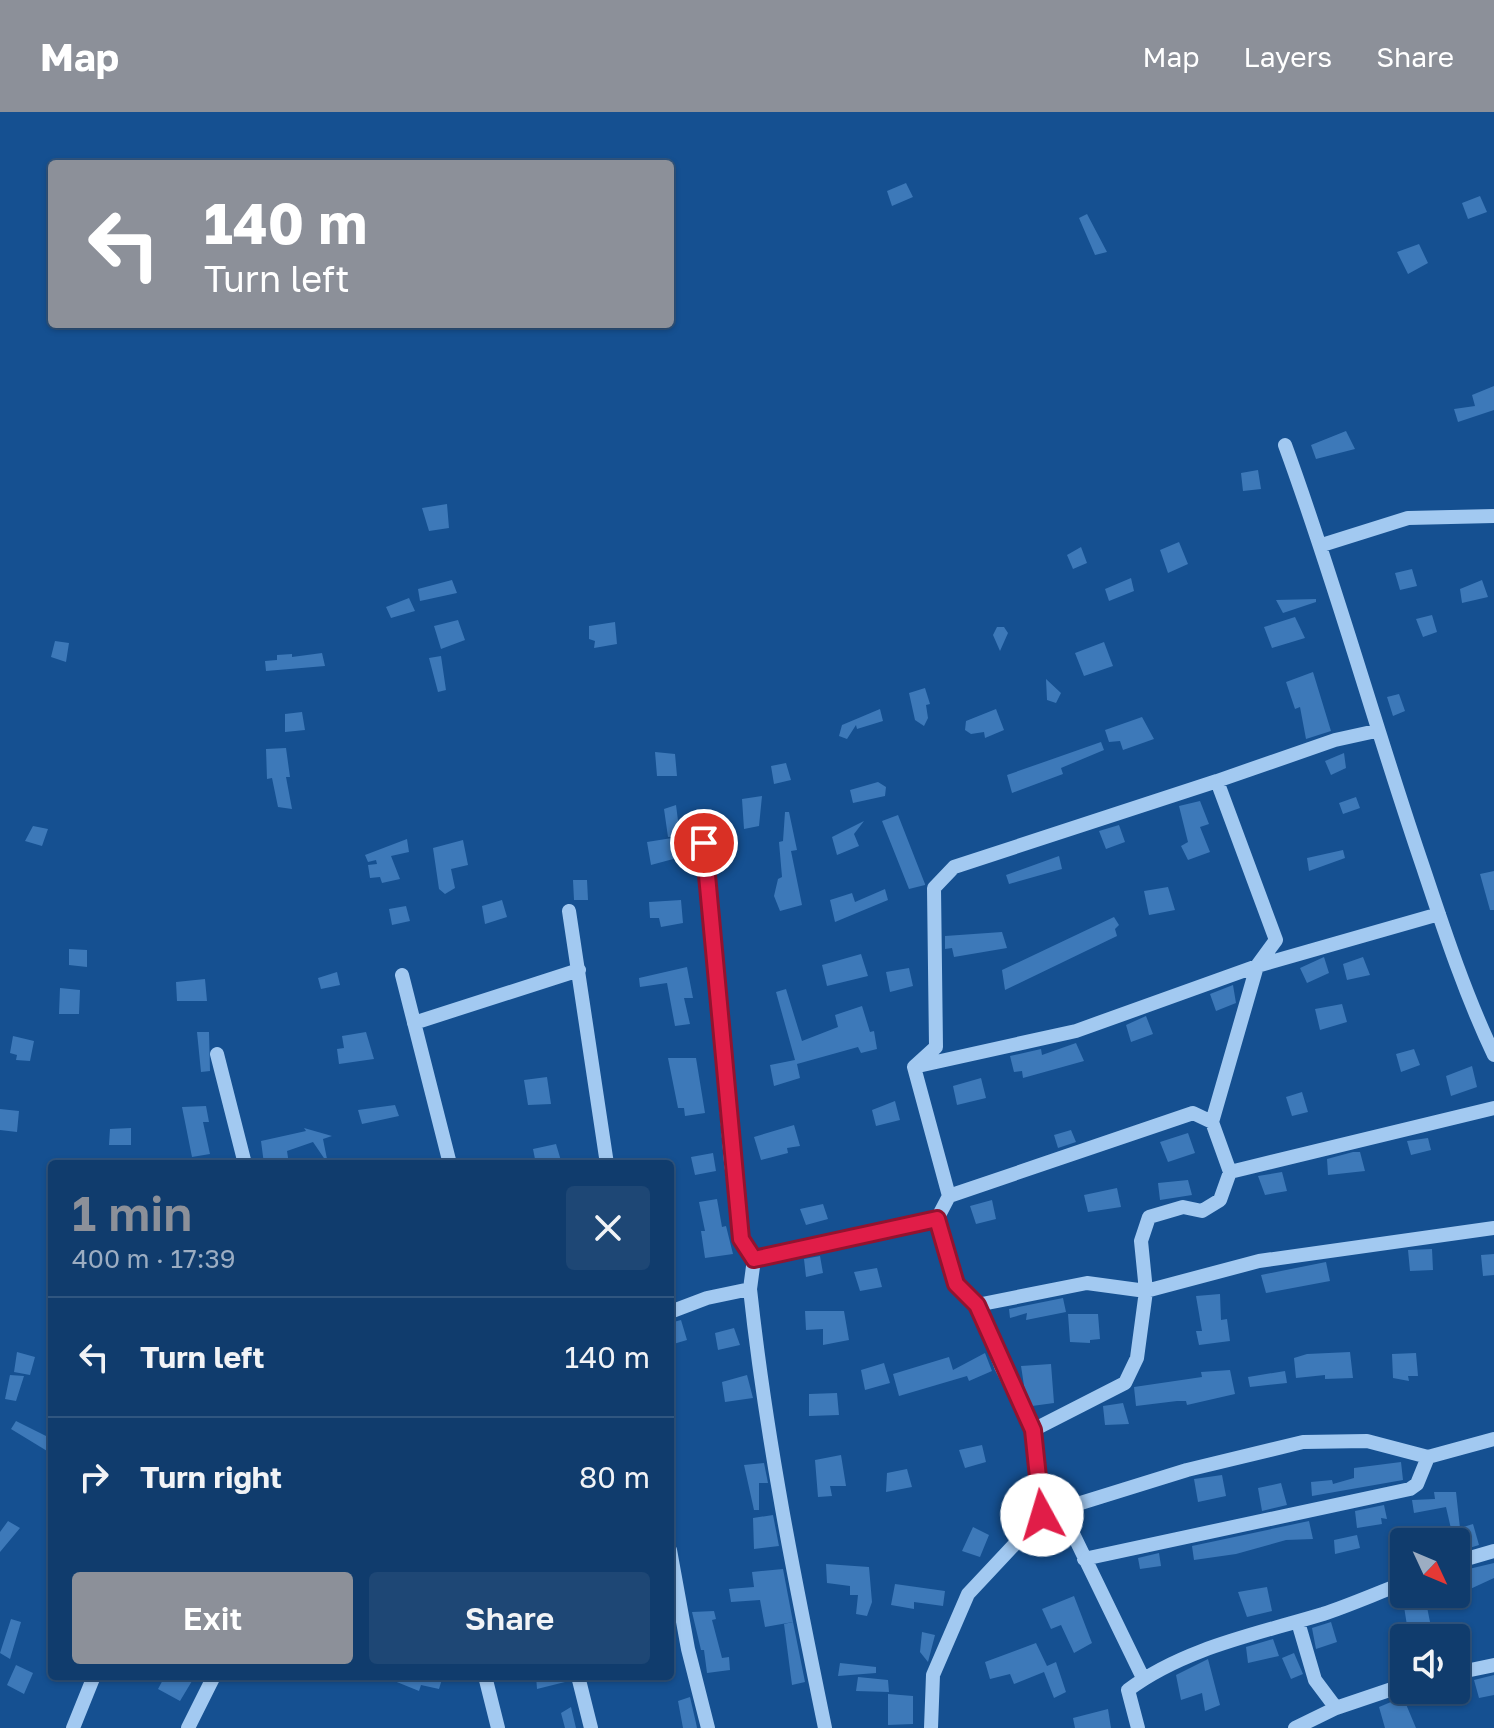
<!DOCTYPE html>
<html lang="en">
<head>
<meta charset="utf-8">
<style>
  body { margin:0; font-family:"Golos Text",sans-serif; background:#1e4775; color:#f1f3f6; height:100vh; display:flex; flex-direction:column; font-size:30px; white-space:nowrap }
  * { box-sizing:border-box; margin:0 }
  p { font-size:26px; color:#9cadc2 }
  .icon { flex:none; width:44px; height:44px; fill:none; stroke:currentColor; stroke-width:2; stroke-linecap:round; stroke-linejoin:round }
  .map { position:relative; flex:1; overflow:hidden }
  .side { position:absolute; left:48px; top:1048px; width:626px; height:520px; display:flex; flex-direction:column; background:#103c6d; border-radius:8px; box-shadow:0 2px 6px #0004,0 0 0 2px #305680 }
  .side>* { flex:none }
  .hud { position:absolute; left:48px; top:48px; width:626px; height:168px; border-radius:8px; box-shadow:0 2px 6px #0004,0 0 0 2px #305680; background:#8c9099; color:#fff; overflow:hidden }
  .needle { width:52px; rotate:134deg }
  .tools { position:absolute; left:1390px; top:1416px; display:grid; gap:16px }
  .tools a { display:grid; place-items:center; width:80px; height:80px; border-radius:8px; background:#103c6d; box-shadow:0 2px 6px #0004,0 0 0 2px #305680; font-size:40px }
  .pin { position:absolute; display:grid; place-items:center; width:68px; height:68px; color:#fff; margin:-34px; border:4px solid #fff; border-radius:50%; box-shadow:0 2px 8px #0007 }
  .me { position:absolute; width:88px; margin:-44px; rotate:354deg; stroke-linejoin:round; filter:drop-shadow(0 0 6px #0008) }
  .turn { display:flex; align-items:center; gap:28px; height:168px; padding:0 24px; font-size:36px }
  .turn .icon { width:104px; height:104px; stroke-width:2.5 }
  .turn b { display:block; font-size:56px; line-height:68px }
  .round { display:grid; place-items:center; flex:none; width:84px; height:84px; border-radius:8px; background:#1e4775 }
  .overview { display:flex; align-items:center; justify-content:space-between; height:136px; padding:0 24px }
  h1 { font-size:48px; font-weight:600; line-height:60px; color:#8c9099 }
  .cta { display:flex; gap:16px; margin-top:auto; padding:16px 24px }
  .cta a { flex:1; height:92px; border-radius:8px; background:#8c9099; color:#fff; font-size:32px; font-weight:600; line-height:92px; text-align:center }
  .cta a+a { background:#1e4775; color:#f1f3f6 }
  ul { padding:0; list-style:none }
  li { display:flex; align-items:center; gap:24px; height:120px; padding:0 24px; border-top:2px solid #305680 }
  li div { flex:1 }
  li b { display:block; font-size:30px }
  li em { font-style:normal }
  header { display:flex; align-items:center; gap:48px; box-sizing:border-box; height:112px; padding:0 40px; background:#8c9099; color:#fff }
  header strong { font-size:38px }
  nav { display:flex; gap:44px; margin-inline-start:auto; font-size:28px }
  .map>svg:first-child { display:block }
  .building { fill:#3d79b9 }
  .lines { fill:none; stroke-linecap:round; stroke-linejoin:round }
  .minor { stroke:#a2c9f1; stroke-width:14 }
  .route-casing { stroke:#92132f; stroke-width:20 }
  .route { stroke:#e11d48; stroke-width:14 }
</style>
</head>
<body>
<header>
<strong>Map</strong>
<nav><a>Map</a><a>Layers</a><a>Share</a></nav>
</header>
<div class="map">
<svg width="1494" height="1616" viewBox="0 0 1494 1616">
  <rect width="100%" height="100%" fill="#155091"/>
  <path class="building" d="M906 71 913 85 892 94 887 79Z
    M1480 84 1487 100 1468 107 1462 91Z
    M1087 102 1107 140 1095 143 1079 106Z
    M1419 132 1428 151 1408 162 1397 140Z
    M1494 274V298L1458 310 1454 297 1475 294 1472 283Z
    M1346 319 1355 337 1316 347 1311 333Z
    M1258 358 1261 377 1243 379 1241 361Z
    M447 392 449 416 429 419 422 396Z
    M1179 430 1188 452 1168 461 1160 438Z
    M1081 435 1087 451 1073 457 1067 443Z
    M1412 457 1417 474 1400 478 1395 461Z
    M1131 466 1134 479 1109 489 1105 477Z
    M452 468 457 481 420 489 418 477Z
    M1482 468 1488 485 1462 491 1460 477Z
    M409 486 415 499 391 506 386 495Z
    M1316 487V490L1283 501 1276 488Z
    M1432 503 1437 520 1423 525 1416 507Z
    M1295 505 1305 526 1272 536 1264 515Z
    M458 508 465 528 441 537 434 514Z
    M615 510 617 532 594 536 595 529 589 527V514Z
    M997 515H1004L1008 521 1000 539 993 523Z
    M55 529 69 531 66 550 51 545Z
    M1104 530 1113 554 1084 564 1075 541Z
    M322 541 325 554 266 559 265 549 277 548V543L292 542V545Z
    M441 544 446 578 438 580 429 546Z
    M1313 560 1331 619 1306 627 1300 595 1295 597 1286 570Z
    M1046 567 1061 581 1056 591 1047 588Z
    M925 576 930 592 926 593 928 606 924 614 915 608 909 581Z
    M1399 582 1405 599 1393 604 1387 585Z
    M880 597 883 609 857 617 856 613 847 627 839 624 842 613Z
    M996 597 1004 618 985 626 984 620 971 622 965 618 966 609Z
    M302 600 305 618 285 620V602Z
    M1142 605 1154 627 1123 638 1120 629 1109 630 1105 618Z
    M1101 630 1104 638 1061 656 1063 662 1012 681 1007 663Z
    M286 636 290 665H286L292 697 278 695 272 666 267 667 266 637Z
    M655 640 675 642 677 664H657Z
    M1344 641 1346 656 1331 663 1325 649Z
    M786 651 791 668 774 672 771 654Z
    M878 670 886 675 885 684 853 691 850 678Z
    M762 684 759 714 744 717 742 687Z
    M1356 685 1360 696 1343 702 1339 691Z
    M1200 689 1209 712 1200 715 1210 740 1188 748 1181 734 1188 730 1179 694Z
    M676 693 680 724 668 725 664 697Z
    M785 700H789L797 738 791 739 802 793 780 799 774 784 778 767 782 765 779 730 783 729Z
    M898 703 925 772V773L909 777 882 709Z
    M864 709 854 722 859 734 837 743 832 725Z
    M1119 713 1125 730 1106 737 1099 719Z
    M33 714 48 717 42 734 25 729Z
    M672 726 677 746 651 753 647 730Z
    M407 727 409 740 391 744 400 767 382 771 380 765 370 766 368 753 377 752 376 748 368 750 365 743Z
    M463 728 468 753 451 757 455 776 445 782 439 777 433 736Z
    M1343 738 1345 746 1309 759 1307 746Z
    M1059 744 1062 757 1009 772 1006 763Z
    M1494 759V798H1490L1480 762Z
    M573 768H587L588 788H574Z
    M1168 775 1175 798 1149 803 1144 779Z
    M885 777 888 788 835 810 830 788 852 781 855 790Z
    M502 788 507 805 485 812 482 794Z
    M681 788 683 811 661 815 659 806H650L649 790Z
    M406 794 410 809 392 813 389 797Z
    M1114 805 1119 813 1115 817 1117 824 1005 878 1002 858Z
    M1002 820 1007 836 954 845 952 836 945 837V824Z
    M69 837 87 838V855L69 853Z
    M861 842 868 864 827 874 822 853Z
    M1324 845 1329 861 1307 871 1300 856Z
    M1363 845 1370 863 1347 868 1343 852Z
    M687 855 693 886H684L690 912 675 914 667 871 640 875 639 866Z
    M909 856 913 874 890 880 886 860Z
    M337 860 340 873 321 877 318 866Z
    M205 867 207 889H177L176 870Z
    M1233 873 1236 891 1216 899 1210 882Z
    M60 876 80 878 79 902H59Z
    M786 877 802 929 838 915 835 903 862 894 870 920 874 919 877 937 861 941 858 935 797 952 800 966 774 974 770 953 795 948 776 880Z
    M1342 892 1347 910 1320 918 1315 897Z
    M1146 904 1153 922 1131 930 1126 913Z
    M197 920H209L210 959 201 960Z
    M366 920 374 947 339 952 337 937 344 936 342 924Z
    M13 924 34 929 30 949 16 948 17 943 10 941Z
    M1076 931 1084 949 1023 966 1022 959 1014 960 1010 944 1041 937 1042 943Z
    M1414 937 1420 953 1401 960 1396 942Z
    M668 946H696L705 1001 685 1004 684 996H678Z
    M1472 954 1477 975 1451 984 1446 964Z
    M547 965 551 992 528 993 524 968Z
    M981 966 986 986 957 993 953 974Z
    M1302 980 1308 1000 1292 1004 1286 985Z
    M895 989 900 1008 876 1014 872 998Z
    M395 993 399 1004 362 1012 358 998Z
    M206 994 209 1010H203L210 1042 192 1045 182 995Z
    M0 997 19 999 17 1020 0 1018Z
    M794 1013 800 1034 787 1036 788 1041 761 1048 754 1025Z
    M131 1016V1033H109L110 1017Z
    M304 1016 332 1024 323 1027 328 1052 313 1030 287 1039 289 1052H264L261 1029 306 1019Z
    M1071 1018 1076 1030 1058 1036 1054 1023Z
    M1188 1021 1195 1041 1168 1050 1160 1030Z
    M1428 1026 1431 1038 1411 1043 1407 1029Z
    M556 1032 562 1052H536L533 1037Z
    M1353 1040H1360L1365 1059 1328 1063 1327 1047Z
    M713 1041 716 1059 695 1063 691 1045Z
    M1282 1060 1287 1079 1265 1083 1258 1064Z
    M1188 1068 1192 1083 1160 1088 1158 1071Z
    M1117 1076 1121 1095 1088 1100 1084 1083Z
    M717 1087 722 1115 726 1114 733 1142 705 1146 701 1119H705L699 1090Z
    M992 1088 996 1107 976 1112 970 1094Z
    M823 1092 828 1107 806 1113 800 1097Z
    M1432 1137 1433 1158 1410 1159 1408 1138Z
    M1494 1142V1163L1483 1164 1481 1143Z
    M820 1144 823 1161 806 1165 804 1147Z
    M1326 1150 1330 1169 1266 1181 1261 1163Z
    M877 1156 882 1175 860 1179 854 1160Z
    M1220 1182 1221 1208 1227 1207 1230 1229 1199 1233 1196 1219H1202L1196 1184Z
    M1063 1186 1066 1200 1026 1208 1027 1201 1010 1206 1009 1197Z
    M805 1199H844L849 1228 823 1233V1217L806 1218Z
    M1068 1202H1098L1100 1227 1090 1228V1231L1070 1230Z
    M681 1208 687 1228 670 1233V1211Z
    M734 1216 740 1233 718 1238 715 1221Z
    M17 1240 35 1245 30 1263 14 1260Z
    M1350 1240 1353 1266 1325 1267V1263L1296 1266 1294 1246 1307 1242Z
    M985 1241 992 1259 969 1269 967 1264 899 1284 893 1262 949 1245 953 1258Z
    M1416 1241 1418 1264H1408L1409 1269 1393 1266 1392 1242Z
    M884 1251 890 1271 865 1278 861 1258Z
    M1051 1252 1054 1291 1032 1294 1025 1280 1021 1254Z
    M1230 1258 1235 1282 1187 1293 1186 1289H1177L1136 1294 1134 1275 1202 1265 1201 1260Z
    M1285 1259 1287 1271 1250 1275 1248 1265Z
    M10 1263 24 1264 16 1289 5 1287Z
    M747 1263 753 1286 725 1290 722 1270Z
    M837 1281 839 1303 809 1304V1282Z
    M1123 1291 1129 1312 1105 1313 1103 1294Z
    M16 1309 52 1327V1342L11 1317Z
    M982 1333 986 1350 965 1356 959 1338Z
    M841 1343 846 1374H830L832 1384 818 1385 815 1348Z
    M1401 1350 1403 1368 1312 1384 1311 1370 1332 1368 1333 1372 1354 1366V1356Z
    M764 1351 768 1371H759V1398H754L744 1353Z
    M907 1357 912 1375 886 1380 887 1361Z
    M1222 1363 1226 1384 1198 1390 1194 1367Z
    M1281 1371 1287 1393 1262 1399 1258 1376Z
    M1434 1380H1456L1460 1416 1473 1412 1479 1433 1456 1440 1455 1421H1452L1446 1395 1414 1401 1412 1388 1435 1387Z
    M1384 1393 1387 1407 1381 1406 1382 1412 1357 1416 1355 1399Z
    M773 1403 779 1434 754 1437 753 1406Z
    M8 1409 20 1416 0 1440V1420Z
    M1309 1409 1313 1427 1286 1428 1236 1442 1194 1448 1192 1434Z
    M973 1415 989 1423 980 1445 962 1439Z
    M1357 1423 1360 1436 1335 1442 1334 1428Z
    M1159 1441 1161 1454 1140 1457 1138 1446Z
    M1494 1451V1466L1468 1478 1470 1485 1427 1495 1432 1520 1409 1526 1402 1482H1456V1460Z
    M826 1452 869 1455 872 1490 867 1504 856 1502 858 1483H850V1474L827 1471Z
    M783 1457 793 1510 765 1515 760 1488 731 1490 729 1477 754 1475 752 1460Z
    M895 1472 945 1479 943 1494 914 1490V1497L891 1493Z
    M1267 1475 1272 1499 1247 1505 1238 1480Z
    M1074 1484 1092 1531 1074 1541 1061 1513 1051 1517 1042 1497Z
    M714 1499 716 1507 712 1508 722 1546 729 1545 730 1558 707 1561 704 1538H701L692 1500Z
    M11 1507 21 1510 10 1547 0 1541Z
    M793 1510 805 1570 792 1573 784 1512Z
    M1331 1510 1337 1530 1316 1537 1312 1516Z
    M922 1520 935 1523 928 1550 920 1540Z
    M1273 1527 1279 1544 1248 1551 1246 1535Z
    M1036 1531 1047 1554 1056 1550 1066 1580 1054 1586 1044 1560 1014 1572 1010 1562 990 1567 985 1550Z
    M1294 1541 1303 1562 1291 1567 1282 1546Z
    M1208 1547 1220 1593 1205 1599 1202 1581 1181 1588 1176 1563Z
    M840 1551 876 1555V1561L838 1564Z
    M16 1553 33 1561 24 1582 7 1573Z
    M1494 1563V1583L1479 1586 1474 1568Z
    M165 1564H195L180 1589 158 1577Z
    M382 1564H443L439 1577 421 1573 419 1579Z
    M536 1564H568L569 1569 537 1577Z
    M858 1565 888 1568 889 1580 856 1579Z
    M888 1582 913 1584V1612L888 1613Z
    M690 1585 696 1611 697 1616H683L678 1589Z
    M1403 1585 1416 1616H1385L1379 1595Z
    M571 1595 576 1616H565L561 1601Z
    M1108 1597 1111 1616H1075L1073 1606Z"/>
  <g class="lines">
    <path class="minor" d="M1285 333C1336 472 1375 615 1423 755 1444 818 1465 882 1494 943
      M1322 433 1408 406 1494 404
      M1217 669 1335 628 1376 619
      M569 799 607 1052
      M402 863 450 1052
      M414 911 579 858
      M217 942 245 1052
      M918 954 1076 919 1257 854 1439 802
      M949 1084 914 955 936 935 934 776 954 755 1217 669 1276 828 1257 854 1212 1010
      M937 1107 949 1084 1193 1001 1212 1010 1230 1060
      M754 1147 937 1107 956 1172 977 1193 1001 1254 1033 1318 1042 1403 968 1482 933 1563 931 1616
      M750 1177C766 1326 795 1470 825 1616
      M977 1193 1087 1171 1146 1179 1259 1149 1494 1116
      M670 1200 707 1186 750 1177 754 1147 741 1127 731 1050 704 731
      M1033 1318 1125 1271 1137 1246 1146 1179 1141 1129 1149 1105 1183 1095 1202 1099 1220 1088 1230 1060 1494 996
      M1061 1397 1143 1566
      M1042 1403 1187 1358 1303 1330 1367 1329 1428 1345 1494 1327
      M670 1438 688 1537 708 1616
      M1084 1447 1410 1377 1417 1372 1428 1345
      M1456 1450 1494 1439
      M1298 1510 1315 1568 1336 1596
      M1456 1561 1494 1553
      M485 1564 498 1616
      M578 1564 591 1616
      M73 1616 94 1564
      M188 1616 214 1564
      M1138 1616 1128 1578C1184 1536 1257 1522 1323 1502 1350 1493 1377 1481 1404 1471
      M1295 1616 1336 1596 1404 1573"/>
  </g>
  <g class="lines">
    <g class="route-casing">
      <path id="route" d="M704 731 741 1127 754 1147 937 1107 956 1172 977 1193 1033 1318 1042 1403"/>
    </g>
    <use href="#route" class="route"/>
  </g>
</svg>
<div class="tools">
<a><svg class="needle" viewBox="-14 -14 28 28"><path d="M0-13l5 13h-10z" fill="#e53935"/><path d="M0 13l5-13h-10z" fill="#9cadc2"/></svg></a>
<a><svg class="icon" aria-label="sound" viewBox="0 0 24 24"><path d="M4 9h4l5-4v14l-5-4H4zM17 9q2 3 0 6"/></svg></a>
</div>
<div class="pin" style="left:704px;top:731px;background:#d93025"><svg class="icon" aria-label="arrive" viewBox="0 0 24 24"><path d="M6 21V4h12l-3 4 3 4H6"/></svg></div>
<svg class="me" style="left:1042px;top:1403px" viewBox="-20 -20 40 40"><circle r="19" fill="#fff"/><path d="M0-13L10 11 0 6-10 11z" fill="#e11d48"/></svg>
<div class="hud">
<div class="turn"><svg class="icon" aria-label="left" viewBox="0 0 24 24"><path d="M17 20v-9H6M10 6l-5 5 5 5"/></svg><div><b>140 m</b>Turn left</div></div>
</div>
<section class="side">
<div class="overview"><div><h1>1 min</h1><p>400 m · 17:39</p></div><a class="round"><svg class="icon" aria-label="close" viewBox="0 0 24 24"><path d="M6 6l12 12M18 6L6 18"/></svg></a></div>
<ul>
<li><svg class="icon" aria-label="left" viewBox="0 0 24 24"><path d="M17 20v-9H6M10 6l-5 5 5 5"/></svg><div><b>Turn left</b></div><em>140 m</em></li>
<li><svg class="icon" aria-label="right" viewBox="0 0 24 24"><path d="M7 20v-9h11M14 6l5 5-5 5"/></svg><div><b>Turn right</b></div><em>80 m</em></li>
</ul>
<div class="cta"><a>Exit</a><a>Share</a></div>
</section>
</div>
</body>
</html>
